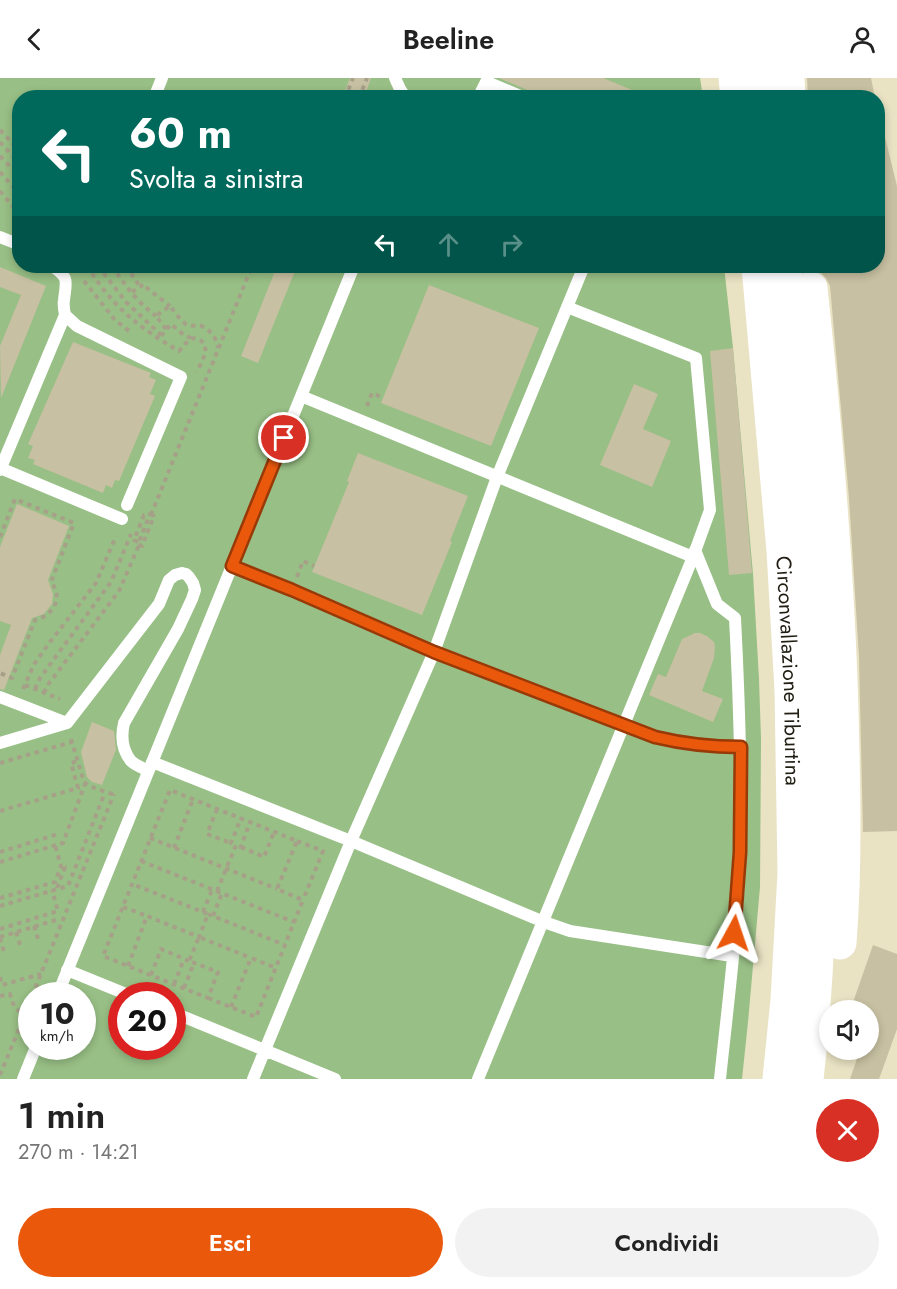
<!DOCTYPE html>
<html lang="it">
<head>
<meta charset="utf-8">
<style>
  body { margin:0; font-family:Jost,sans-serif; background:#f2f2f2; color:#222; height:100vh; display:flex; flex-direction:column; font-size:22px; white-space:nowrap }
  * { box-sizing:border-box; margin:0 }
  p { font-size:20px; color:#767676 }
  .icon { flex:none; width:33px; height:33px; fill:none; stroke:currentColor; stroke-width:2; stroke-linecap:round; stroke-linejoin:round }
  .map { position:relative; height:1001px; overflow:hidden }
  .drawer { display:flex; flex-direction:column; background:#fff; flex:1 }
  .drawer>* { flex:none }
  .top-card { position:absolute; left:12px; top:12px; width:873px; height:183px; border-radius:24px; box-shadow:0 3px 9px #0003; background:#00695c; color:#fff; overflow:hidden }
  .controls { position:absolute; left:819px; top:922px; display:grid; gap:12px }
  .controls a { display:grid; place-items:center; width:60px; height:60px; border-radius:50%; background:#fff; box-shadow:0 3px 9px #0003; font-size:30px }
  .speed { position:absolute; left:18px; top:904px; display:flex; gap:12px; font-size:30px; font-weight:700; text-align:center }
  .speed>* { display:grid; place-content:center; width:78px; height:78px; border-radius:50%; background:#fff; box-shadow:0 3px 9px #0003; line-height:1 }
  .speed small { font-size:15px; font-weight:400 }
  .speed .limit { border:9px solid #d22; background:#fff; color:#111 }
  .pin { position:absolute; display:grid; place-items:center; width:51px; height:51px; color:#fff; margin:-26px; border:3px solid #fff; border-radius:50%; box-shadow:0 2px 6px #0007 }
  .me { position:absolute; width:66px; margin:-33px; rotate:5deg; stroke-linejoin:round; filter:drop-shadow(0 0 4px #0008) }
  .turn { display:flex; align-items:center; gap:21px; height:126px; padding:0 18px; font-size:27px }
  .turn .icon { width:78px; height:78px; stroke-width:2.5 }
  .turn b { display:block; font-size:42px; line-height:51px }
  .lanes { display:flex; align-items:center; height:57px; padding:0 18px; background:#0003; justify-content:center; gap:30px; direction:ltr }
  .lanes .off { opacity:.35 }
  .round { display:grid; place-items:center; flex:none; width:63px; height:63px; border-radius:32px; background:#f2f2f2 }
  .overview { display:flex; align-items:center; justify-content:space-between; height:102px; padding:0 18px }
  h1 { font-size:36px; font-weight:600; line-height:45px }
  .cta { display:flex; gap:12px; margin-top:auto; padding:12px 18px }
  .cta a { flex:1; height:69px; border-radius:36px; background:#ea580c; color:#fff; font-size:24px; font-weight:600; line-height:69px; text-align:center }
  .cta a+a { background:#f2f2f2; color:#222 }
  header { display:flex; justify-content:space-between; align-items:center; height:78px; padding:0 18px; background:#fff; font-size:27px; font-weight:600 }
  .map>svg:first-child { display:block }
  .green { fill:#98bf85; fill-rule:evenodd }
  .building { fill:#c7c0a2 }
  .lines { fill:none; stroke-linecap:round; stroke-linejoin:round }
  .path { stroke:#a6a088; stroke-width:4; stroke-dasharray:4.5 4.5; stroke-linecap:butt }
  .service { stroke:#fff; stroke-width:12 }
  .trunk { stroke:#fff; stroke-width:33 }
  .route-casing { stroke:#983908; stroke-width:15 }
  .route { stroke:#ea580c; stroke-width:10 }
  .labels { text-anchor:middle; stroke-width:5; stroke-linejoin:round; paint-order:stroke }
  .street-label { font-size:21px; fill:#201d12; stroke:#e9e2c3 }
</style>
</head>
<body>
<header><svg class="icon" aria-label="back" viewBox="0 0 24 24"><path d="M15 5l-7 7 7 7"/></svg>Beeline<svg class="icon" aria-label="person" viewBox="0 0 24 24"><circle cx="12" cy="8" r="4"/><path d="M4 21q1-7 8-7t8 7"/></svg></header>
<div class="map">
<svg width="897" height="1001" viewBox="0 0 897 1001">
  <rect width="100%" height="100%" fill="#e9e2c3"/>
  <path class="green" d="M0 0H700L703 19 20 20V188H724L733 270 753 496 759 601 761 661 760 809 748 944 742 1001H0ZM32 918H82V969H32ZM122 918H172V969H122Z"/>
  <path class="building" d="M350 0H371L364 20H342Z
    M499 0H603L649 19 546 20Z
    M807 0H871L875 20H808Z
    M878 55H884L897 108V753L863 754 859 579 849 420 830 208 826 200 820 194V188H878Z
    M277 188H297L258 285 241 278Z
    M0 189 46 208 1 320 0 268 21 217 0 209Z
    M429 207 539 250 491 368 381 325Z
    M73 264 151 295 149 299 156 302 150 316 155 318 119 403 115 402 112 410 106 407 103 415 33 386 35 382 28 380 33 368 28 366Z
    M733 270 752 495 729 497 710 273Z
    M634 306 658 316 643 351 671 363 652 409 600 387Z
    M358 375 468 418 450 463 452 464 422 537 312 494 349 404 347 403Z
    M17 426 69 448 48 502 53 516 52 526 44 536 32 540 4 612 0 611V577L11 547 0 543V469Z
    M695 555H700L707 558 714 564 715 569 714 580 702 613 723 621 713 644 649 617 658 596 666 599 682 561Z
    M92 644 114 653 116 672 102 707 92 704 87 699 81 674Z
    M873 867 897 876V951L879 1001H850L860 972H868V933H850Z"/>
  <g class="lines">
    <path class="path" d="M345 20 353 0
      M359 20 367 0
      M0 52 20 73
      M0 64 20 86
      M0 78 20 99
      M0 94 20 117
      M0 113 20 137
      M87 188C112 228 138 249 179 273 188 264 191 254 204 265L206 274 197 294
      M98 188 126 224 161 257
      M112 188C124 206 138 225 156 238
      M126 188 140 209
      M84 203 115 242 129 253
      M132 214 144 206 148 211 170 228
      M166 251 156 238 170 228C175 234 180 242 186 246 191 249 196 247 201 248 210 251 217 261 218 270
      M161 258 171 246 184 257 191 260
      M367 328 372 315 383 320
      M150 436 154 438 142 468 138 466Z
      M151 437 252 188
      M0 459 15 421 74 445 51 504C64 519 53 538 35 542L12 600 0 595
      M138 464 134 462 144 437 149 438
      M297 499 303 483 314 488
      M25 607 60 621
      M23 611 30 595 35 585 50 564 96 505 116 458
      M35 611 40 600 111 504 131 456
      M44 615 47 608 119 513 139 467
      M71 661 84 704 89 708 115 717
      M0 685 72 664
      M217 731 207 756 231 765
      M0 733 78 710 71 685 77 683
      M150 760 277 811
      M297 763 323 773 303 822
      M239 769H241L250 744
      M241 769 264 779 274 754
      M174 770 193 721
      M0 774 58 756
      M141 783 294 844
      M0 784 63 765 85 706
      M57 810 65 789 61 788
      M217 813 236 767 231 765 241 740
      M0 820 55 804 61 788 55 767
      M0 828 68 808 104 717
      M123 829 147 838
      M203 834 212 812
      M208 836 285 867
      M213 838 222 815
      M34 848 39 864
      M0 851 58 833 52 812
      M16 854 21 870
      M0 859 59 841
      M0 860 4 874
      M128 888 147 838 199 859 208 836 132 806
      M151 897 161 871 189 883
      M0 899 2 907 41 896
      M174 906 184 881
      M184 910 194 885
      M0 918 10 916C13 926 14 932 25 936
      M32 918 114 716
      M208 920 256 939 303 822 277 811 297 763 170 712 103 878 208 920 218 894 189 883 199 859 251 880
      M231 929 251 880 276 890
      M0 997 32 919"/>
    <path class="service" d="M395 0 400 11 406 20
      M487 4 525 20
      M154 20 162 0
      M477 20 480 16 488 0
      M0 159 20 167
      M65 237 77 248 181 299 127 427
      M301 318 693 479
      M0 390 122 441
      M0 392 65 237C64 232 63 227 64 222 66 203 70 200 52 188
      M695 472 717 526 735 540C739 618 742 695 740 773 738 849 728 925 720 1001
      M232 488 292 512 434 574 655 659C684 666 710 669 741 669
      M0 619 67 645
      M0 665 67 645 159 526 169 502 175 497 182 495 186 496 189 499 193 505 195 512 192 521 178 551 124 645C121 658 122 672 131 683 135 687 143 690 148 693
      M152 684 351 763 544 844 570 853 732 878
      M67 892 131 918
      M57 918 354 188
      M172 934 335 1001
      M23 1001 36 969
      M253 1001 351 763 434 574 497 399 584 188
      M478 1001 693 479 710 432 696 280 567 229"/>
    <g class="trunk">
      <path d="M735 0 737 20"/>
      <path d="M763 0 765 20"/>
      <path d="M788 0 789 20"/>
      <path id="s1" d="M758 188 783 473 791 612 794 795 787 922 779 1001"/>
      <path d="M785 188C797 302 806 416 813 531 822 687 825 845 807 1001"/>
      <path d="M811 210C826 351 838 492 842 633 844 710 846 788 840 865"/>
    </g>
  </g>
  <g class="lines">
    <g class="route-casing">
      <path id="route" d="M284 360 232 488 292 512 434 574 655 659C684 666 710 669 741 669L740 774 734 855"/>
    </g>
    <use href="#route" class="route"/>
  </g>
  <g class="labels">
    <g class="street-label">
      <text dy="7" stroke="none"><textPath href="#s1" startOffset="406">Circonvallazione Tiburtina</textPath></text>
    </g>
  </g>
</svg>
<div class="controls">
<a><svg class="icon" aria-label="sound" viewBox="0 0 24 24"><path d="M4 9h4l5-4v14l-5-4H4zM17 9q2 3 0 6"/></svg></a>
</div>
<div class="speed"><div>10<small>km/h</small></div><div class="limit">20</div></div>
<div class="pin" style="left:284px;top:360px;background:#d93025"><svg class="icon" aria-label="arrive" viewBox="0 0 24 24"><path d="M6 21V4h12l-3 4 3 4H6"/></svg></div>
<svg class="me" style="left:734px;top:855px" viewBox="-20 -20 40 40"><path d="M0-17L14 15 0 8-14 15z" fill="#ea580c" stroke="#fff" stroke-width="4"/></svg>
<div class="top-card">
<div class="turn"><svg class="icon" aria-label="left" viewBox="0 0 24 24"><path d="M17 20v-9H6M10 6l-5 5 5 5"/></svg><div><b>60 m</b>Svolta a sinistra</div></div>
<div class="lanes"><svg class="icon" aria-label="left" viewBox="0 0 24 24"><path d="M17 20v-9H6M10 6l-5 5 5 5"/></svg><svg class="icon off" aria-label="ahead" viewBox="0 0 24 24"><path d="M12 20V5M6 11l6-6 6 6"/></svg><svg class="icon off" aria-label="right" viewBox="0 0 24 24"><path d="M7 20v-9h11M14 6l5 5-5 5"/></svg></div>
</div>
</div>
<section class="drawer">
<div class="overview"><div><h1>1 min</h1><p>270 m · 14:21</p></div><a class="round" style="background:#d93025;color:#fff"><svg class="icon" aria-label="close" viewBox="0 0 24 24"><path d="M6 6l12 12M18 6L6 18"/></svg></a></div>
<div class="cta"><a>Esci</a><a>Condividi</a></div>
</section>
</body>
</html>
